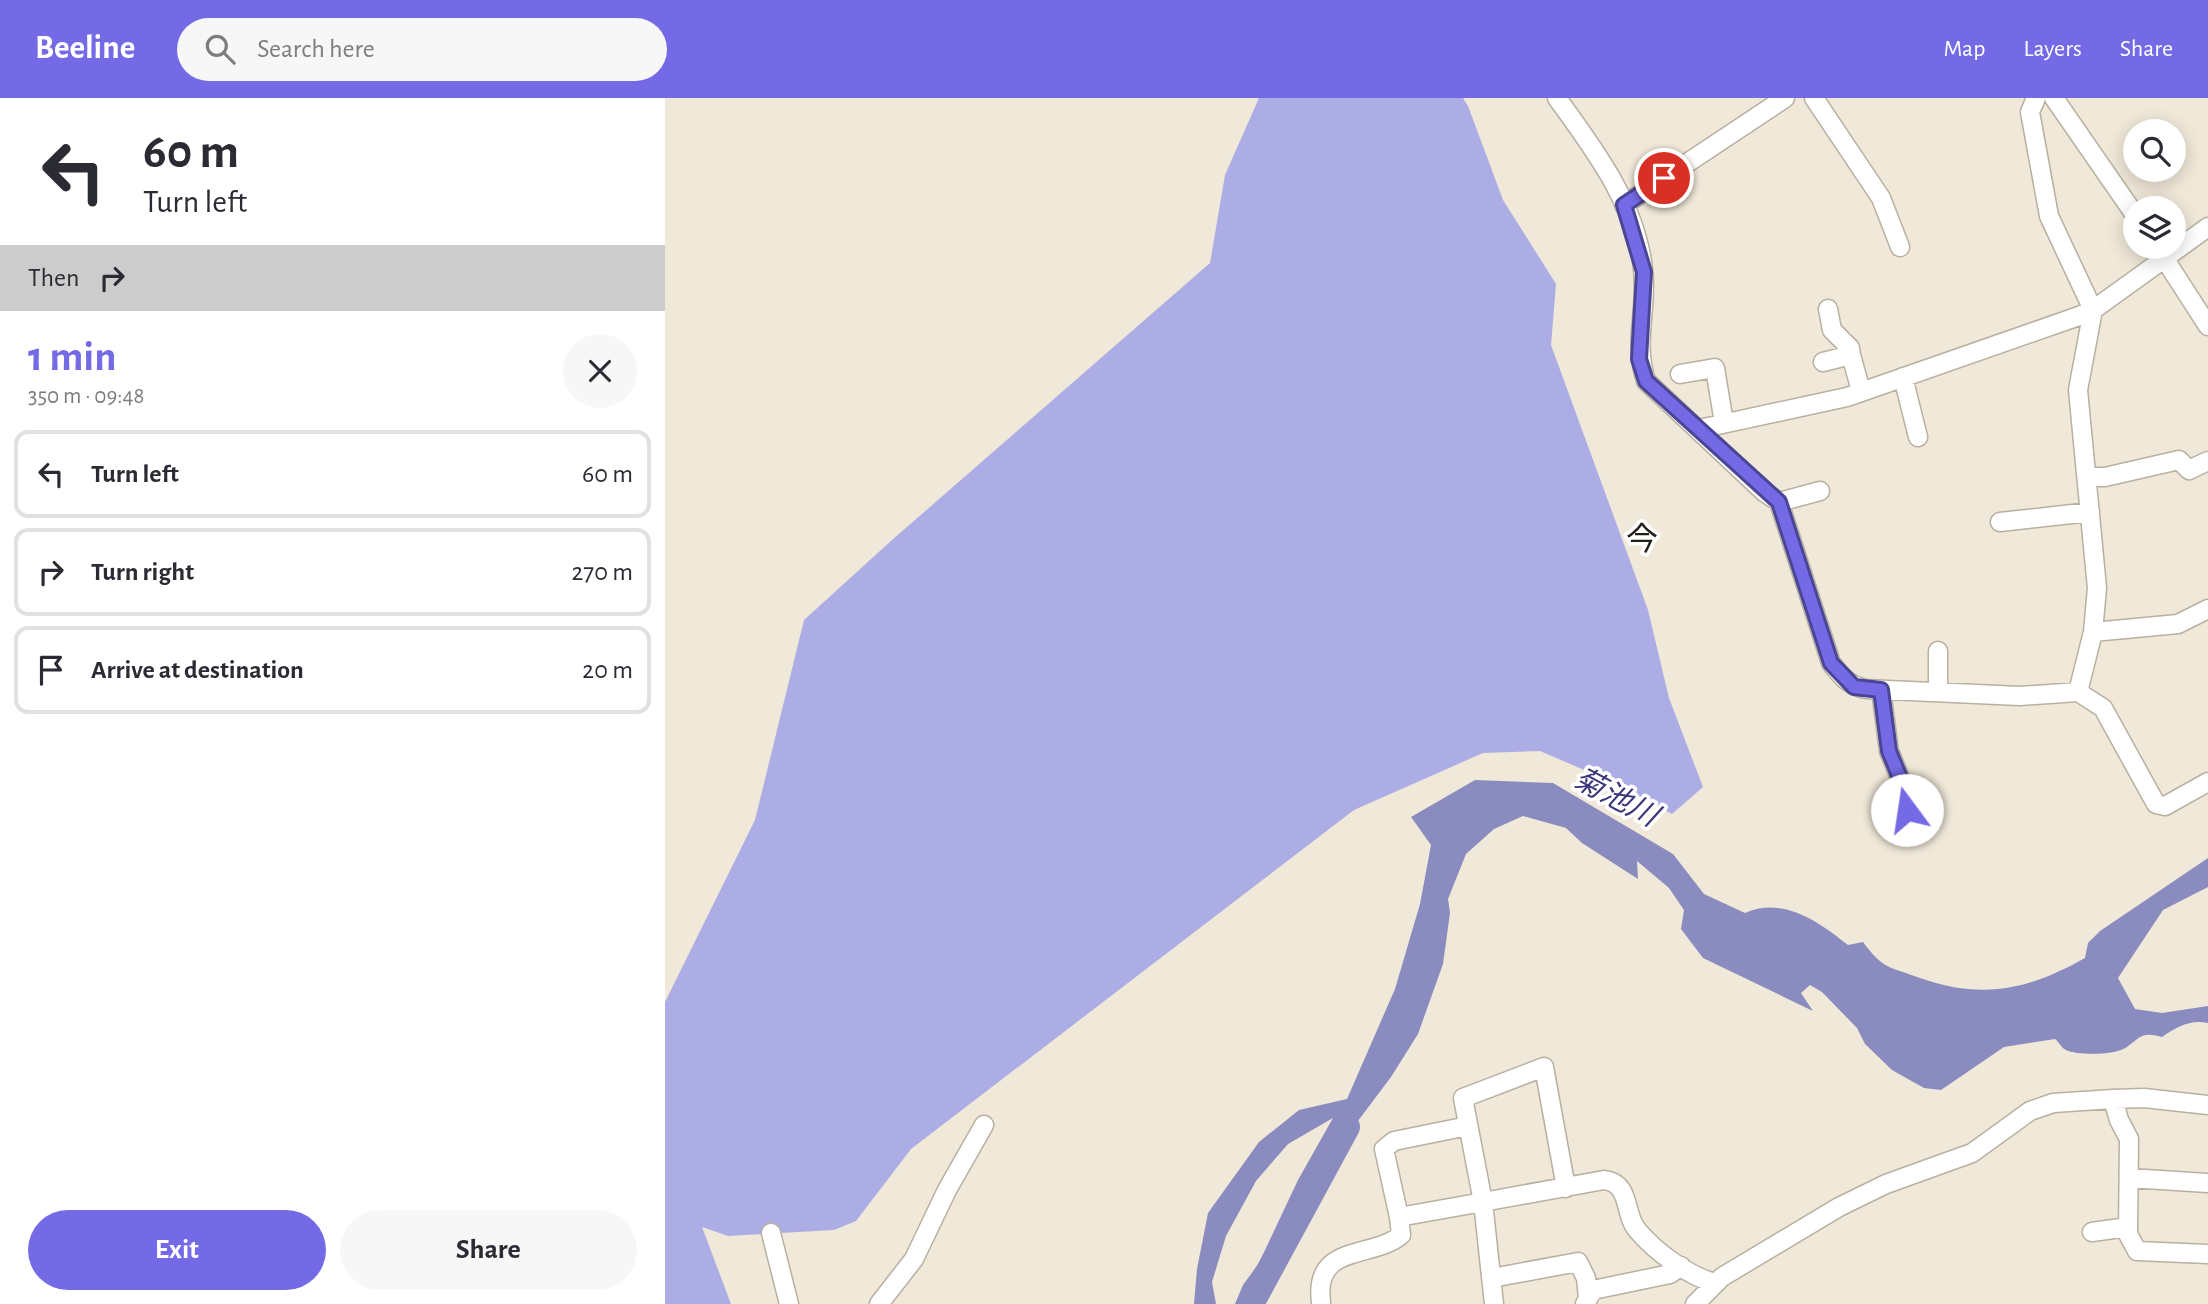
<!DOCTYPE html>
<html lang="en">
<head>
<meta charset="utf-8">
<style>
  body { margin:0; font-family:"Alegreya Sans","Noto Sans JP",sans-serif; background:#f7f7f7; color:#2b2b33; height:100vh; display:flex; flex-direction:column; font-size:26px; white-space:nowrap }
  * { box-sizing:border-box; margin:0 }
  p { font-size:23px; color:#7c7c81 }
  .icon { flex:none; width:38px; height:38px; fill:none; stroke:currentColor; stroke-width:2; stroke-linecap:round; stroke-linejoin:round }
  .map { position:relative; flex:1; overflow:hidden }
  .panel { display:flex; flex-direction:column; background:#fff; width:665px }
  .panel>* { flex:none }
  .top-card { background:#fff; color:#2b2b33; overflow:hidden }
  .controls { position:absolute; left:1458px; top:21px; display:grid; gap:14px }
  .controls a { display:grid; place-items:center; width:63px; height:63px; border-radius:50%; background:#fff; box-shadow:0 4px 18px #0003; font-size:35px }
  .pin { position:absolute; display:grid; place-items:center; width:60px; height:60px; color:#fff; margin:-30px; border:4px solid #fff; border-radius:50%; box-shadow:0 2px 7px #0007 }
  .me { position:absolute; width:77px; margin:-38px; rotate:346deg; stroke-linejoin:round; filter:drop-shadow(0 0 5px #0008) }
  .turn { display:flex; align-items:center; gap:24px; height:147px; padding:0 28px; font-size:32px }
  .turn .icon { width:91px; height:91px; stroke-width:2.5 }
  .turn b { display:block; font-size:49px; line-height:60px }
  .then { display:flex; align-items:center; height:66px; padding:0 28px; background:#0003; gap:14px; font-size:26px }
  .round { display:grid; place-items:center; flex:none; width:74px; height:74px; border-radius:37px; background:#f7f7f7 }
  .headline { display:flex; align-items:center; justify-content:space-between; height:119px; padding:0 28px }
  h1 { font-size:42px; font-weight:600; line-height:52px; color:#746ae5 }
  .button { display:flex; gap:14px; margin-top:auto; padding:14px 28px }
  .button a { flex:1; height:80px; border-radius:42px; background:#746ae5; color:#fff; font-size:28px; font-weight:600; line-height:80px; text-align:center }
  .button a+a { background:#f7f7f7; color:#2b2b33 }
  ul { padding:0; list-style:none }
  li { display:flex; align-items:center; gap:21px; height:88px; margin:0 14px 10px; padding:0 14px; border:4px solid #e1e1e2; border-radius:14px }
  li div { flex:1 }
  li b { display:block; font-size:26px }
  li em { font-style:normal }
  header { display:flex; align-items:center; gap:42px; box-sizing:border-box; height:98px; padding:0 35px; background:#746ae5; color:#fff }
  header strong { font-size:33px }
  nav { display:flex; gap:38px; margin-inline-start:auto; font-size:24px }
  .search { width:490px; height:63px; background:#f7f7f7; display:flex; align-items:center; gap:18px; box-sizing:border-box; padding:0 24px; border-radius:38px; color:#7c7c81; font-size:26px }
  main { display:flex; flex:1; min-height:0 }
  .map>svg:first-child { display:block }
  .forest { fill:#acade4 }
  .water { fill:#8a8bbf }
  .lines { fill:none; stroke-linecap:round; stroke-linejoin:round }
  .river { stroke:#8a8bbf; stroke-width:26 }
  .minor-casing { stroke:#b8b0a0; stroke-width:21 }
  .minor { stroke:#fff; stroke-width:18 }
  .route-casing { stroke:#4b4595; stroke-width:18 }
  .route { stroke:#746ae5; stroke-width:12 }
  .labels { text-anchor:middle; stroke-width:7; stroke-linejoin:round; paint-order:stroke }
  .water-label { font-size:30px; font-style:italic; fill:#3c3779; stroke:#fff }
  .quarter-label { font-size:32px; fill:#221f19; stroke:#fff }
</style>
</head>
<body>
<header>
<strong>Beeline</strong>
<div class="search"><svg class="icon" aria-label="search" viewBox="0 0 24 24"><circle cx="10" cy="10" r="6"/><path d="M15 15l6 6"/></svg>Search here</div>
<nav><a>Map</a><a>Layers</a><a>Share</a></nav>
</header>
<main>
<section class="panel">
<div class="top-card">
<div class="turn"><svg class="icon" aria-label="left" viewBox="0 0 24 24"><path d="M17 20v-9H6M10 6l-5 5 5 5"/></svg><div><b>60 m</b>Turn left</div></div>
<div class="then">Then<svg class="icon" aria-label="right" viewBox="0 0 24 24"><path d="M7 20v-9h11M14 6l5 5-5 5"/></svg></div>
</div>
<div class="headline"><div><h1>1 min</h1><p>350 m · 09:48</p></div><a class="round"><svg class="icon" aria-label="close" viewBox="0 0 24 24"><path d="M6 6l12 12M18 6L6 18"/></svg></a></div>
<ul>
<li><svg class="icon" aria-label="left" viewBox="0 0 24 24"><path d="M17 20v-9H6M10 6l-5 5 5 5"/></svg><div><b>Turn left</b></div><em>60 m</em></li>
<li><svg class="icon" aria-label="right" viewBox="0 0 24 24"><path d="M7 20v-9h11M14 6l5 5-5 5"/></svg><div><b>Turn right</b></div><em>270 m</em></li>
<li><svg class="icon" aria-label="arrive" viewBox="0 0 24 24"><path d="M6 21V4h12l-3 4 3 4H6"/></svg><div><b>Arrive at destination</b></div><em>20 m</em></li>
</ul>
<div class="button"><a>Exit</a><a>Share</a></div>
</section>
<div class="map">
<svg width="1543" height="1206" viewBox="0 0 1543 1206">
  <rect width="100%" height="100%" fill="#f0e8d8"/>
  <path class="forest" d="M594 0H798L803 8 838 102 891 186 886 247 983 512 1004 600 1038 689 1007 716 945 683 875 653 818 655 689 712 246 1051 191 1123 169 1132 63 1138 37 1129 66 1206H0V904L90 722 139 522 227 442 545 165 560 77Z"/>
  <path class="water" d="M810 682 888 685 1008 756 1039 796 1080 815C1118 798 1154 824 1183 847L1198 844C1219 872 1223 868 1255 880 1318 902 1363 892 1420 860L1423 845 1435 833 1543 760V789L1498 812 1453 880 1470 911 1497 915 1543 908V925C1526 921 1511 929 1497 939 1477 934 1477 938 1462 949 1451 957 1414 958 1401 952 1396 950 1395 945 1390 941L1339 949 1276 992 1259 990 1227 972 1200 946 1192 930 1157 894 1145 887 1136 895 1148 913 1038 860 1016 831 1019 812 1004 790 972 763 973 781 917 745 901 730 858 718 829 731 801 756 783 801 785 815 778 866 753 936 726 979 623 1116 593 1206H570L578 1187 594 1165 633 1082 668 1020 623 1046 591 1083 561 1138 547 1184 551 1206H529L532 1171 543 1115 594 1044 634 1012 682 1001 730 891 755 806 766 747 746 719Z"/>
  <g class="lines">
    <path class="river" d="M586 1206 682 1029"/>
    <g class="minor-casing">
      <path id="minor" d="M892 0C929 51 971 106 978 171 983 211 968 243 981 283L1099 394 1114 404 1166 565C1177 579 1184 588 1201 591L1355 598 1413 594 1438 610 1491 706 1500 708 1543 684
        M1149 0 1216 100 1235 149
        M1371 0 1365 14 1384 118 1428 212 1413 292 1432 490 1428 534 1413 594
        M1389 0 1470 117
        M959 107 1120 0
        M1492 149 1543 228
        M1163 211 1167 232 1185 250 1186 257
        M1158 264 1186 257 1196 293
        M1015 276 1050 270 1059 325
        M1238 279 1253 339
        M1034 331 1182 299 1414 218 1428 212 1543 129
        M1422 379H1440L1514 362 1524 372 1543 363
        M1114 404 1155 393
        M1335 424 1425 414
        M1428 534 1513 526 1543 511
        M1273 553V594
        M1216 592 1224 653 1244 702 1243 712
        M1448 1001 1454 1022 1464 1041 1463 1136 1472 1153 1543 1156
        M1464 1080 1543 1085
        M734 1119 719 1051 729 1043 803 1028
        M1427 1134 1463 1129
        M106 1135 124 1206
        M827 1180 913 1164 921 1180 923 1201
        M656 1204C648 1145 708 1161 736 1137L734 1119 818 1104 798 1000 879 969 901 1090
        M214 1206 249 1161 282 1092 319 1027
        M829 1206 818 1104 939 1082C967 1085 958 1117 973 1133 991 1154 1023 1178 1050 1185
        M920 1206 928 1192 1005 1176 1016 1168
        M1030 1206 1057 1179 1174 1109 1221 1086 1307 1055 1365 1013 1388 1005 1448 1001 1479 1000 1543 1007"/>
    </g>
    <use href="#minor" class="minor"/>
  </g>
  <g class="lines">
    <g class="route-casing">
      <path id="route" d="M999 80 959 107 979 174 974 261 981 283 1114 404 1166 565 1189 589 1216 592 1224 653 1244 702 1242 712"/>
    </g>
    <use href="#route" class="route"/>
  </g>
  <g class="labels">
    <g class="water-label">
      <text transform="translate(951 699) rotate(28)" y="10">菊池川</text>
    </g>
    <g class="quarter-label">
      <text x="977" y="452">今</text>
    </g>
  </g>
</svg>
<div class="controls">
<a><svg class="icon" aria-label="search" viewBox="0 0 24 24"><circle cx="10" cy="10" r="6"/><path d="M15 15l6 6"/></svg></a>
<a><svg class="icon" aria-label="layers" viewBox="0 0 24 24"><path d="M12 4l9 5-9 5-9-5zM3 14l9 5 9-5"/></svg></a>
</div>
<div class="pin" style="left:999px;top:80px;background:#d93025"><svg class="icon" aria-label="arrive" viewBox="0 0 24 24"><path d="M6 21V4h12l-3 4 3 4H6"/></svg></div>
<svg class="me" style="left:1242px;top:712px" viewBox="-20 -20 40 40"><circle r="19" fill="#fff"/><path d="M0-13L10 11 0 6-10 11z" fill="#746ae5"/></svg>
</div>
</main>
</body>
</html>
